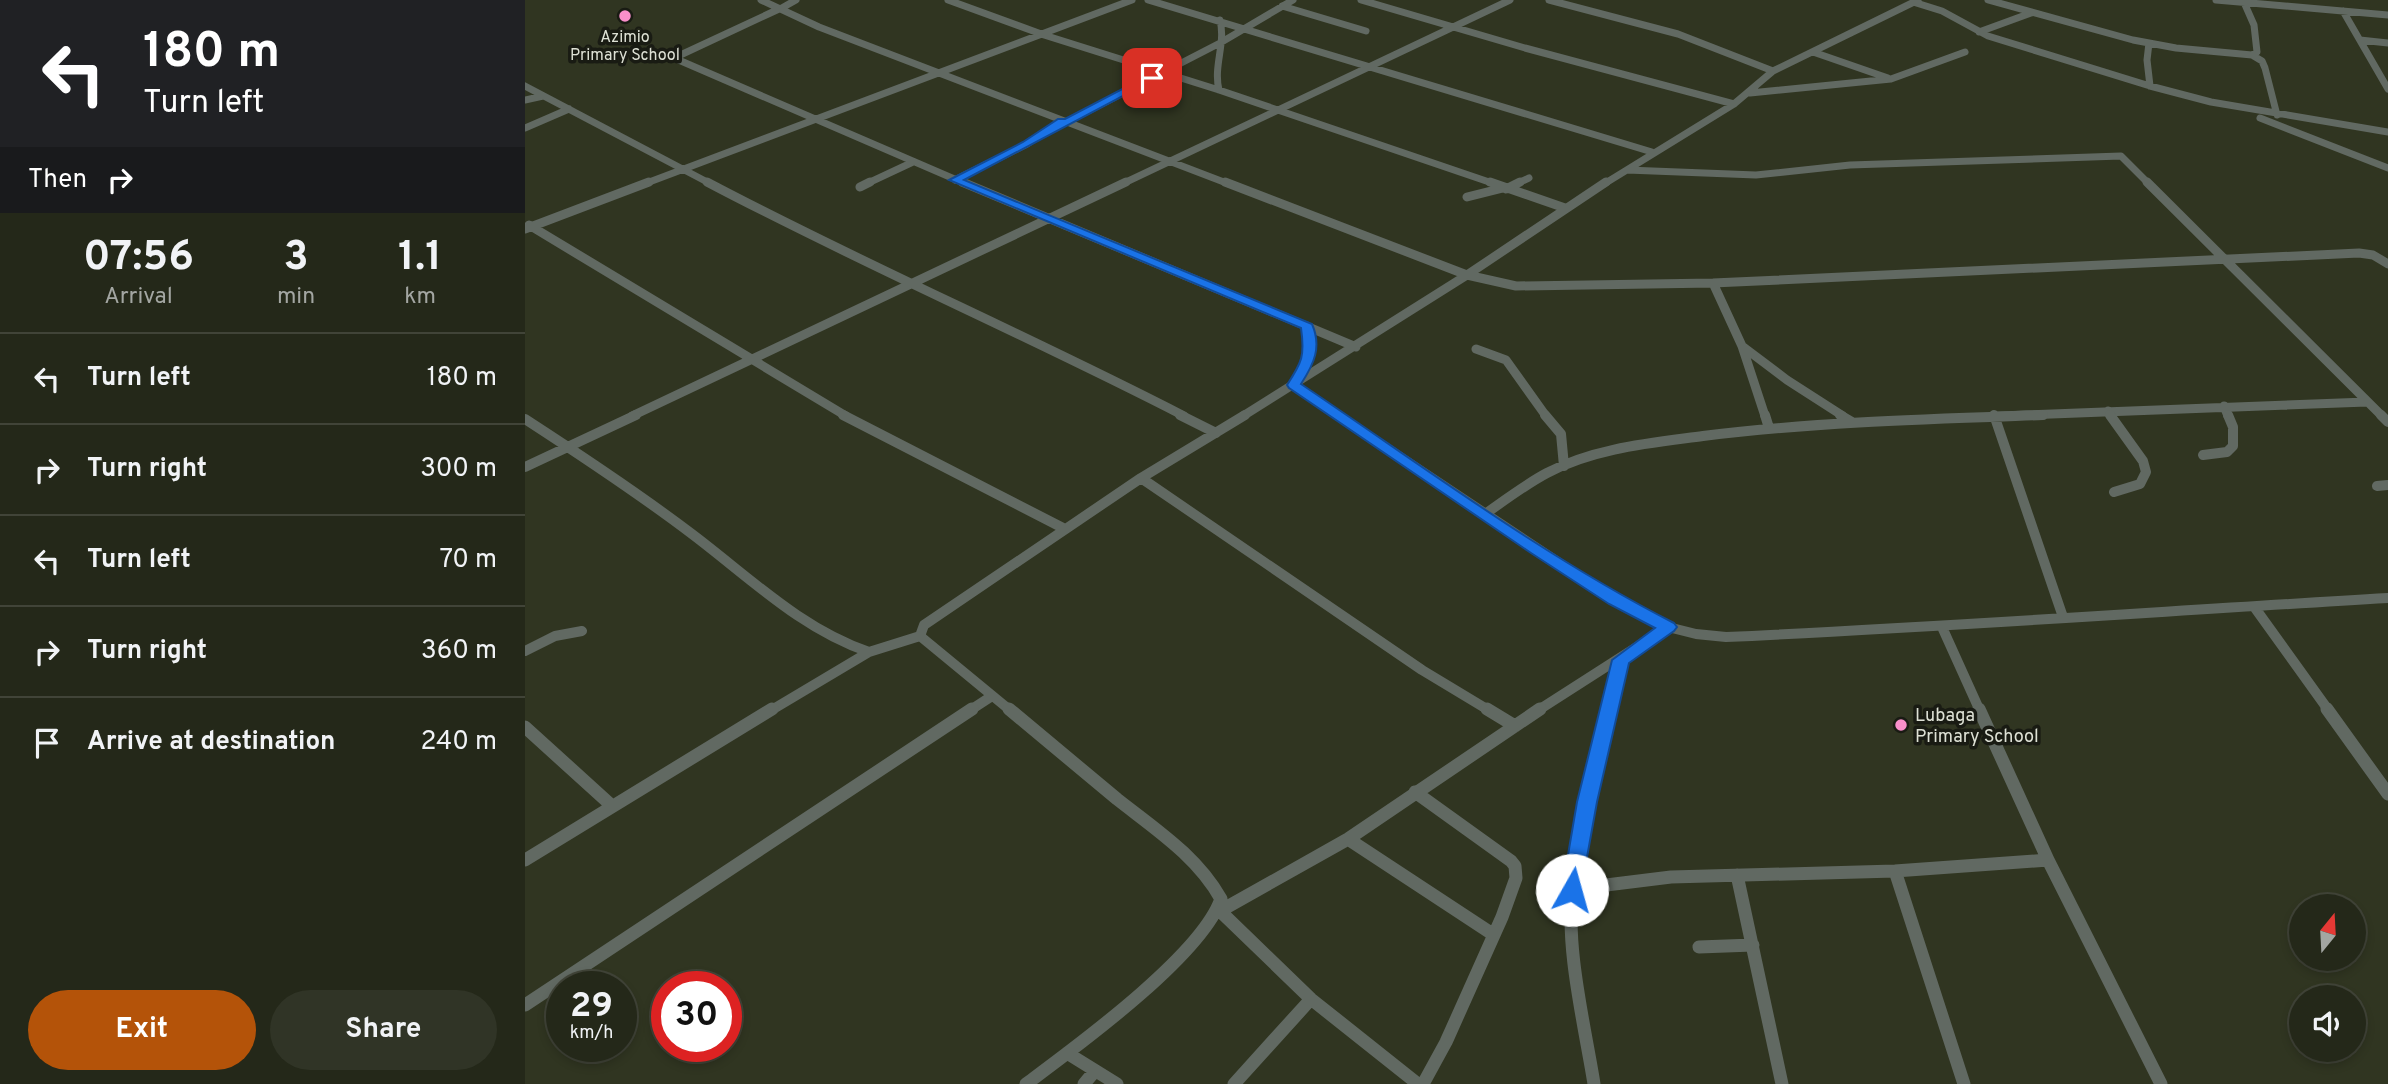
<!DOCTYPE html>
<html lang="en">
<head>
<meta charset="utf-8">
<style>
  body { margin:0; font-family:Overpass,sans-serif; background:#303426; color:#f1f3f6; height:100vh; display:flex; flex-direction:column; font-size:26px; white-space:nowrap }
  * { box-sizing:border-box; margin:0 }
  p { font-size:23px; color:#a3a6a2 }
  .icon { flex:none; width:38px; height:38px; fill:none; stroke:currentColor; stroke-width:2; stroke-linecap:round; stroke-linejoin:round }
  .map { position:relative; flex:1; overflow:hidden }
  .drawer { display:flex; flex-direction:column; background:#242819; width:525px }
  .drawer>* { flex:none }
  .top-card { background:#202124; color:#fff; overflow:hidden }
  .needle { width:46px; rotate:18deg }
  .tools { position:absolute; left:1764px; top:894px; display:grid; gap:14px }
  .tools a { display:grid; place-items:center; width:77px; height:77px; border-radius:50%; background:#242819; box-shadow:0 4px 10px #0003,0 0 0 2px #414438; font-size:35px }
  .speed { position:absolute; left:21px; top:971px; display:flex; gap:14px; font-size:35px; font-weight:700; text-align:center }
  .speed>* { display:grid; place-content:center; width:91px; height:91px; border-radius:50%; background:#242819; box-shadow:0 4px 10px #0003,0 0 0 2px #414438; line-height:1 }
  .speed small { font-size:18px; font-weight:400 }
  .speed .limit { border:10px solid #d22; background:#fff; color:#111 }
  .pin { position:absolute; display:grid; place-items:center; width:60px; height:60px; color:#fff; margin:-30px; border-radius:14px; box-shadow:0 4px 10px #0006 }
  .me { position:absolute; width:77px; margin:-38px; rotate:7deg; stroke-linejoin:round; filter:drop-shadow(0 0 5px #0008) }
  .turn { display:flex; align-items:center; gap:24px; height:147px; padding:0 28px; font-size:32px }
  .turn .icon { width:91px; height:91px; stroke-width:2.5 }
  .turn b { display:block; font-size:49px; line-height:60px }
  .then { display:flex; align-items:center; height:66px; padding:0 28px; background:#0003; gap:14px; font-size:26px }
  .eta { display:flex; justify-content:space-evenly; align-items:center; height:119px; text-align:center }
  .eta b { font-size:42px; font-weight:700; line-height:49px }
  .primary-button { display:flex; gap:14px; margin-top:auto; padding:14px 28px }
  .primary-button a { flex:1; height:80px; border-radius:42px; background:#b45309; color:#fff; font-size:28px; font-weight:700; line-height:80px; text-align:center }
  .primary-button a+a { background:#303426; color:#f1f3f6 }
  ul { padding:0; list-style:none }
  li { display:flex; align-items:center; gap:21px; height:91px; padding:0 28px; border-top:2px solid #414438 }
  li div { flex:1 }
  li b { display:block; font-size:26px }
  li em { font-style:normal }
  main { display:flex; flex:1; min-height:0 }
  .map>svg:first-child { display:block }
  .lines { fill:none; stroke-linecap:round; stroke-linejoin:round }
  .minor-far3 { stroke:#616962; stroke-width:7 }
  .minor-far2 { stroke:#616962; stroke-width:9 }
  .minor-far1 { stroke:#616962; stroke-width:10 }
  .minor { stroke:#616962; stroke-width:13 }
  .route { fill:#1a73e8; stroke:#114b97; stroke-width:2 }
  .poi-dot { fill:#f98fca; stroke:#191b13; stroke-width:2.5 }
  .labels { text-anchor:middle; stroke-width:7; stroke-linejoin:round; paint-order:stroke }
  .far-poi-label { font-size:16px; fill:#dee1d5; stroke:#191b13 }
  .poi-label { font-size:18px; fill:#dee1d5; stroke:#191b13; text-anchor:start }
</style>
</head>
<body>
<main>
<section class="drawer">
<div class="top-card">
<div class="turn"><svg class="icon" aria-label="left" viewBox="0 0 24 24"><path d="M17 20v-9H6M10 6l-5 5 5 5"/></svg><div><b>180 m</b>Turn left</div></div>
<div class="then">Then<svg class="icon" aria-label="right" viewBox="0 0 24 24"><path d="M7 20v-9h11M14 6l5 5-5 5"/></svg></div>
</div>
<div class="eta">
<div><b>07:56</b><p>Arrival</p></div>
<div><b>3</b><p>min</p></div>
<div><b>1.1</b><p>km</p></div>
</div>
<ul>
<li><svg class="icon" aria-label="left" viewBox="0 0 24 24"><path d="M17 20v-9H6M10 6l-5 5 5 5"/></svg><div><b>Turn left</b></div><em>180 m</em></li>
<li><svg class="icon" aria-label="right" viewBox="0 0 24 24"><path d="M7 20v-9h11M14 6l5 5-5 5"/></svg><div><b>Turn right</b></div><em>300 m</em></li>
<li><svg class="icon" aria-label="left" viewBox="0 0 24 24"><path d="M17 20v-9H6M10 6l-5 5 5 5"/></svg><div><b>Turn left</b></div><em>70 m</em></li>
<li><svg class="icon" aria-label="right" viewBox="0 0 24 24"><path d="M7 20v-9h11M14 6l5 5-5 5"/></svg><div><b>Turn right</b></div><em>360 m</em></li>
<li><svg class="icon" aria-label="arrive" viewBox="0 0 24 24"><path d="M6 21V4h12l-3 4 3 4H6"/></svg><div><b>Arrive at destination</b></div><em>240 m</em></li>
</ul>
<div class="primary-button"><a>Exit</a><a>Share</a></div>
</section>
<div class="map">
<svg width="1863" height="1084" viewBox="0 0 1863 1084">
  <rect width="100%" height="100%" fill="#303521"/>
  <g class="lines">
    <path class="minor-far3" d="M236 0 294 27 704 184
      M423 0 519 35 694 90 970 184
      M623 0 1127 152
      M836 0 1000 48 1209 104
      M1024 0 1153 34 1248 71
      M1463 0 1608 40 1651 48 1727 55 1732 52 1729 25 1718 0
      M1691 0 1863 15
      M1388 2 1417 11 1463 36 1625 86 1686 102 1863 132
      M757 6 841 31
      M254 9 149 58 441 184
      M255 9 271 0
      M1818 11 1863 89
      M1454 32 1506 13
      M1835 40 1863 43
      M1624 43 1622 60 1625 86
      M1288 52 1363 78
      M1727 55 1737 61 1740 68 1752 115
      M0 86 186 184
      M694 90C688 66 701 44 695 20
      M1225 93 1366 79 1440 52
      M0 100 18 96
      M1735 118 1863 168
      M540 123 695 43 768 0
      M0 128 44 109
      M1102 170 1231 175 1325 165 1596 156 1624 184
      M430 180 502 144 536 121
      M119 184 607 0
      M341 184 388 162
      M597 184 985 0
      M991 184 1004 178
      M1079 184 1209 104 1248 71 1393 0"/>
    <path class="minor-far2" d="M182 182C339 265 502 335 659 416
      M437 182 831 347
      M700 182 942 275 991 286 1188 283 1834 253 1848 255 1863 264
      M965 182 1040 208
      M1622 182 1857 416
      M335 187 345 182
      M981 189 995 182
      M942 197 978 188
      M4 225 321 416
      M0 229 124 182
      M1188 283 1217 346 1240 416
      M782 326C787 349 781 365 769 385L815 416
      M1217 346 1262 380 1318 416
      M951 349 981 360 1021 416
      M1699 406 1703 416
      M1583 411 1587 416
      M107 416 601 182
      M718 416 942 275 1081 182
      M1473 416 1842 402"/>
    <path class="minor-far1" d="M318 415 540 529
      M655 415 691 433
      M812 415 1090 600 1143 627 1171 634 1201 637C1422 627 1642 611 1863 598
      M1020 415 1036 434 1039 466
      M1240 415 1244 428
      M1315 415 1327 422
      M1469 415 1538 617
      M1585 415 1618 461 1621 472 1615 484 1589 492
      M1856 415 1863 422
      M0 419C57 456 113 493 167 534 224 577 276 629 344 652
      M1678 455 1702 452 1708 446V427L1703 415
      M0 467 111 415
      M616 478 897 670 965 711
      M1852 486 1863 485
      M960 514C980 500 1001 484 1022 473 1069 448 1126 443 1178 436 1291 422 1404 419 1518 415
      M1730 608 1804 711
      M1417 627 1455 711
      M0 651 30 636 57 631
      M245 711 344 652 395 636
      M444 711 467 696
      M486 711 395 636 399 625 616 478 720 415
      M1012 711 1143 627
      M1084 711 1096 660"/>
    <path class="minor" d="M484 709C520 739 556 769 592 799 630 829 672 856 696 899 676 956 552 1046 501 1084
      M962 709 990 726
      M1454 709 1523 860 1636 1084
      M1802 709 1863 794
      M0 727 86 805
      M890 792 986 861 990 866 991 878 977 917 921 1042 898 1084
      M823 839 969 935
      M0 860 247 709
      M1370 871 1439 1084
      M1212 875 1257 1084
      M1047 890 1062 801 1084 709
      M1174 947 1228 945
      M0 1005 447 709
      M542 1053 592 1084
      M559 1084 569 1072
      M709 1084 786 999
      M893 1084 786 999 695 911 823 839 1015 709
      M1069 1084C1061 1032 1038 938 1049 889L1146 877 1370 871 1523 860"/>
  </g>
  <path class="route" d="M624 75 632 78 439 180 787 324C797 347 789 364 776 384 898 466 1018 556 1149 623L1152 627 1149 631 1104 663 1072 802 1055 896 1047 899 1040 896 1037 890 1052 802 1087 660 1130 628 1084 604 1006 553 764 388 762 385C777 362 780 356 776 328L424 180 498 142 533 119H540Z"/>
  <g class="poi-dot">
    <circle cx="100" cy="16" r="7"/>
    <circle cx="1376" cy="725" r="7"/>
  </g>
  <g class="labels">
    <g class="far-poi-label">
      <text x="100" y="42">Azimio<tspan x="100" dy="18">Primary School</tspan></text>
    </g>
    <g class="poi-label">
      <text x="1390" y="721">Lubaga<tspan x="1390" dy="21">Primary School</tspan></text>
    </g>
  </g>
</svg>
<div class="tools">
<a><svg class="needle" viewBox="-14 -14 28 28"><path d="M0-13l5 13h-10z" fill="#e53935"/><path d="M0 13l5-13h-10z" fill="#a3a6a2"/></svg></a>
<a><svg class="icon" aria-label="sound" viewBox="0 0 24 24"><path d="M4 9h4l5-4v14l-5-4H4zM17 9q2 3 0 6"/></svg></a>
</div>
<div class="speed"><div>29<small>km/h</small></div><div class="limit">30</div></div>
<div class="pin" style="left:627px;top:78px;background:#d93025"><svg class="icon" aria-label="arrive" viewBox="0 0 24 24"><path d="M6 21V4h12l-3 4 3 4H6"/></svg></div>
<svg class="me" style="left:1047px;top:890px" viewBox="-20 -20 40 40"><circle r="19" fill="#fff"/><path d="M0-13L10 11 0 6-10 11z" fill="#1a73e8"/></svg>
</div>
</main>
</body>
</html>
